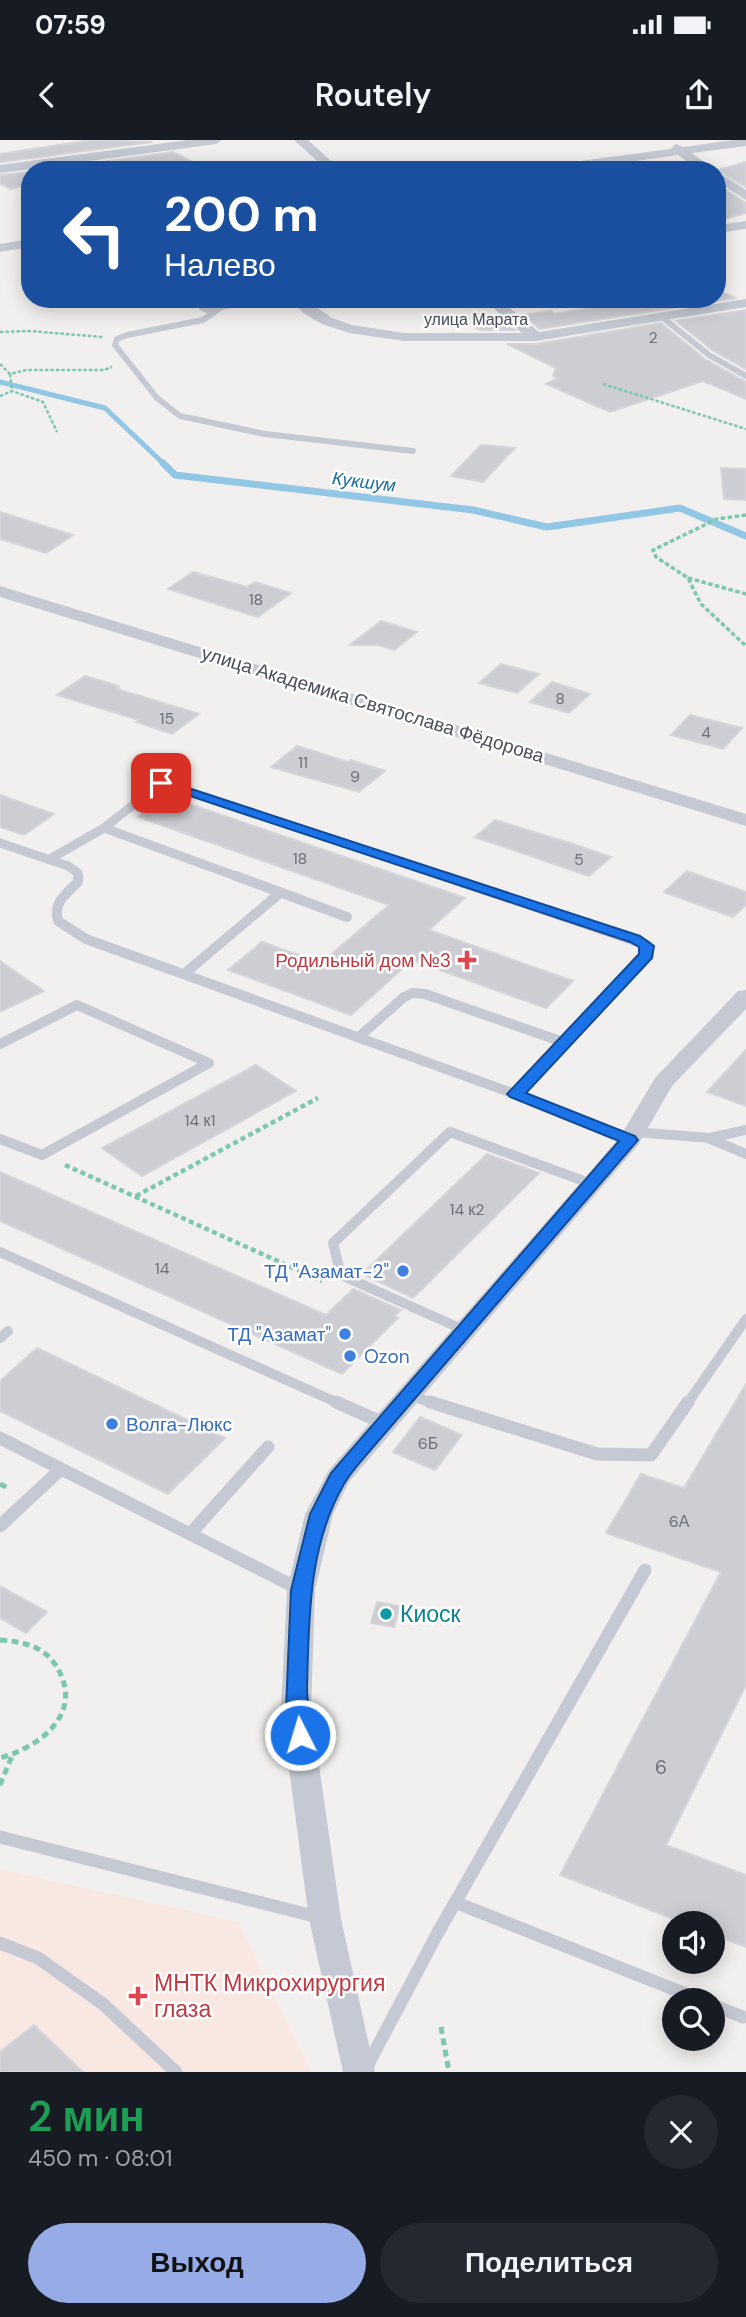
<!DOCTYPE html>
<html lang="ru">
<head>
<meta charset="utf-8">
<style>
  body { margin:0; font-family:"DM Sans",sans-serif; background:#242831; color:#f1f3f6; height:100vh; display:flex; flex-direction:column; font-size:26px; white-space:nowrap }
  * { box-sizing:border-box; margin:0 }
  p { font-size:23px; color:#9ea1a6 }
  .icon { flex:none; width:38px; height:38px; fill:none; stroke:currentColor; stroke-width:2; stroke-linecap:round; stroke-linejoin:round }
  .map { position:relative; height:1932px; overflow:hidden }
  .side { display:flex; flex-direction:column; background:#171b24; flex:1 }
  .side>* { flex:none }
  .banner { position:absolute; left:21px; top:21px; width:705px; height:147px; border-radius:28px; box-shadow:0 4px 18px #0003; background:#1a4fa0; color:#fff; overflow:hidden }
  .controls { position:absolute; left:662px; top:1771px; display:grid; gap:14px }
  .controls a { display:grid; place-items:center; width:63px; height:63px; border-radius:50%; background:#171b24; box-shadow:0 4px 18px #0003; font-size:35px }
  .pin { position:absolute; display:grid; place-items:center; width:60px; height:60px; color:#fff; margin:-30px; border-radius:14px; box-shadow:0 4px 10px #0006 }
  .me { position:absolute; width:77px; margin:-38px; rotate:355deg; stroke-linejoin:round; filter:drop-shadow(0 0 5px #0008) }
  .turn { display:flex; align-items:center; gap:24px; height:147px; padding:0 28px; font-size:32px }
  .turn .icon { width:91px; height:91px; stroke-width:2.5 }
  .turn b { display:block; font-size:49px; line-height:60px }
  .round { display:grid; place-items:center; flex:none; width:74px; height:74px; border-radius:37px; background:#242831 }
  .summary { display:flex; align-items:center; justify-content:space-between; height:119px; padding:0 28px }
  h1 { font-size:42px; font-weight:600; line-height:52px; color:#1e9e55 }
  .action { display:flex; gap:14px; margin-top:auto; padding:14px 28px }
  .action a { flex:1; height:80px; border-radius:42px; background:#97ace7; color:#111; font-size:28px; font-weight:600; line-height:80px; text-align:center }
  .action a+a { background:#242831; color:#f1f3f6 }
  .status { display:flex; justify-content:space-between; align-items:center; height:49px; padding:0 35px; background:#171b24; direction:ltr }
  .status svg { height:19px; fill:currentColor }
  header { display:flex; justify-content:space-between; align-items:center; height:91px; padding:0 28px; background:#171b24; font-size:32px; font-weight:600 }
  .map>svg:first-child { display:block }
  .medical { fill:#f9e8e2 }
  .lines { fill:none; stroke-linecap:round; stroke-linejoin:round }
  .stream-far1 { stroke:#92c6e5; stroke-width:5 }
  .stream { stroke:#92c6e5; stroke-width:7 }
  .building { fill:#cdced4; stroke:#d4d5da; stroke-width:2 }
  .path-far3 { stroke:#7cc7af; stroke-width:2.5; stroke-dasharray:3.5 2; stroke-linecap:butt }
  .path-far2 { stroke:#7cc7af; stroke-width:3.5; stroke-dasharray:4.5 2.5; stroke-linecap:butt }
  .path-far1 { stroke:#7cc7af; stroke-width:4.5; stroke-dasharray:5 3.5; stroke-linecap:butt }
  .path { stroke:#7cc7af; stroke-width:5; stroke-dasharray:7 4.5; stroke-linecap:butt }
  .lane-far3 { stroke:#c4c9d3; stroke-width:6 }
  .lane-far2 { stroke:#c4c9d3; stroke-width:9 }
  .lane-far1 { stroke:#c4c9d3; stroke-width:10 }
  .lane { stroke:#c4c9d3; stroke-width:13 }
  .street { fill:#c4c9d3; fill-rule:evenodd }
  .route { fill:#1a73e8; stroke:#114b97; stroke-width:2 }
  .health-dot { fill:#e0444e; stroke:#fff; stroke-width:2.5 }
  .shop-dot { fill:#3f7fe0; stroke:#fff; stroke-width:2.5 }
  .culture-dot { fill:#0f9aa8; stroke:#fff; stroke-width:2.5 }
  .labels { text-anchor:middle; stroke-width:5; stroke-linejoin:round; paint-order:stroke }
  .far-street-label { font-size:16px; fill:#494f5b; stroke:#fff }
  .number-label { font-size:16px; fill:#6a6f79 }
  .far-water-label { font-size:18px; font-style:italic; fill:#186c9f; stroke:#fff }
  .street-label { font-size:19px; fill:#494f5b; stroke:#fff }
  .health-label { font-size:19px; fill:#be3a42; stroke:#fff; text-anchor:end }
  .shop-label { font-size:19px; fill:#366cbe; stroke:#fff; text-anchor:end }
  .near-number-label { font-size:19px; fill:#6a6f79 }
  .near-culture-label { font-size:23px; fill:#0d838f; stroke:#fff; text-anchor:start }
  .near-health-label { font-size:23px; fill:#be3a42; stroke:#fff; text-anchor:start }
</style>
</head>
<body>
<div class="status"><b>07:59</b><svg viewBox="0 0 49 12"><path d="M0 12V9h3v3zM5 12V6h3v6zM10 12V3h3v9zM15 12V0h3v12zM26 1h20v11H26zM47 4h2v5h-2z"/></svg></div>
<header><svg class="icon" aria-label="back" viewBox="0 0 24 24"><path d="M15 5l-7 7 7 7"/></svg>Routely<svg class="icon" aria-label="share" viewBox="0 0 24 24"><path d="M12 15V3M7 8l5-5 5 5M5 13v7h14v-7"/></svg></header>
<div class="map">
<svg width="746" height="1932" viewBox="0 0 746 1932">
  <rect width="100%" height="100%" fill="#f2f0ef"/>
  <path class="medical" d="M0 1729 238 1782 312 1932H0Z"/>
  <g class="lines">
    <path class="stream-far1" d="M0 242 105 268 165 325"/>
    <path class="stream" d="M163 323 175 335 473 370 547 387 680 368 746 396"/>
  </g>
  <path class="building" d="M91 0 152 2 0 22V14Z
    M173 12 208 30H44Z
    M746 22V47L718 30Z
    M30 32V44L10 49 0 44V35Z
    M718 45 746 63V73L718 81Z
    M718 150 735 158 540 189 523 175 551 171 554 174 649 159H718Z
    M746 170V229L712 210 676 181Z
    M502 179 515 190H481L468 184Z
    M661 183 706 220 746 242V259L703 241 610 272 546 244 557 238 553 236 556 228 507 204H536Z
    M481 305 515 308 483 342 451 336Z
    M721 328 746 329V360L724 359Z
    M0 372 73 395 46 413 0 399Z
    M193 432 247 447 255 442 291 453 258 477 168 449Z
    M381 481 417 492 394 510 379 505H350Z
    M501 524 539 534 517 553 479 543Z
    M85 536 119 546 117 549 199 574 172 594 136 582 139 580 57 555Z
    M552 542 590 554 569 573 530 562Z
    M690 575 742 588 723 609 671 595Z
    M297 606 348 622 351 620 385 631 359 652 271 627Z
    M0 655 54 674 24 695 0 687Z
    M166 656 465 758 429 790 573 841 546 868 412 820 351 875 228 830 262 802 321 823 389 765 138 677Z
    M495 680 570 703 611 717 589 736 475 697Z
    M687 731 746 752V765L733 777 664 752Z
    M0 821 44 851 0 872Z
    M746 910V966L707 952Z
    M256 925 296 951 142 1036 102 1008Z
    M487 1014 539 1033 413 1158 362 1134Z
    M0 1032 326 1175 353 1149 401 1170 394 1176 398 1178 342 1234 0 1081Z
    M37 1208 225 1298 168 1354 0 1271V1241Z
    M746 1244V1545L666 1705 746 1735V1807L712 1794V1783H684L560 1735 721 1432 606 1393 641 1334 684 1348Z
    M420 1277 462 1295 435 1330 393 1312Z
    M0 1446 47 1472 26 1493 0 1478Z
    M377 1462 400 1466 394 1487 371 1483Z
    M34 1885 83 1932H0V1912Z"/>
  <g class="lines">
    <path class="path-far3" d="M0 192 29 191 103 197
      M0 224 10 234 26 230H104L112 227
      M10 234 12 251
      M603 244 746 289
      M0 256 12 251 43 262 57 292"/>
    <path class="path-far2" d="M746 375 717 379 653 410 656 417 688 438 701 464 746 506
      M688 438 746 454"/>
    <path class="path-far1" d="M65 1025 322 1141
      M136 1056 318 958"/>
    <path class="path" d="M0 1344 10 1349
      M0 1500C28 1502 49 1508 61 1535 80 1578 36 1608 0 1618
      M0 1645 12 1616
      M441 1887 449 1932"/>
    <path class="lane-far3" d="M223 166 203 180 127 195 117 199 115 205 157 258 180 276 265 294 413 311
      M662 177 709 215 746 236"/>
    <path class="lane-far2" d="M104 688 241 738
      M0 703 68 726 78 733V738
      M50 719 104 688 161 643 450 738"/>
    <path class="lane-far1" d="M78 736V742C65 755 53 762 58 781L86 799 515 954 630 1000
      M236 736 347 777
      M445 736 647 805 646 815 515 954
      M184 834 280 753
      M359 897 404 857 413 853 425 854 563 902
      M0 904 77 865 209 923
      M634 992 710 998 746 990
      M0 999 42 1015 209 923
      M710 999 746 1014
      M0 1112 340 1264
      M464 1190 341 1135 333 1103 450 992 592 1044
      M0 1198 8 1191
      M408 1255 436 1264
      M687 1264 746 1179"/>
    <path class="lane" d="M336 1262 383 1283
      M430 1262 597 1314 651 1315 688 1262
      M0 1298 301 1450
      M0 1386 61 1329
      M190 1394 268 1307
      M0 1697 322 1778
      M457 1763 701 1860
      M0 1803 38 1818 103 1864 176 1932
      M712 1865 743 1877
      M364 1932 436 1796 645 1430"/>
    <path class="street" d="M188 0H222L216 4 0 33V25Z
      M294 0H308L341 30H327Z
      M733 0H746V6L692 13 714 30H699L678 15 573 30H537L543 26 670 9 676 4 683 7Z
      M718 32 746 50V60L718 42Z
      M746 81V89L718 93V85Z
      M30 99V107L0 112V104Z
      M235 159H266L259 163 206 173 199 169 201 166Z
      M290 159H305L332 178 352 185 404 193H522L483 159H499L539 192 746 159V167L536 201H404L349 193 322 184 303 173Z
      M0 446 746 674V686L0 457Z
      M746 850V869L672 946 638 1005 349 1342 333 1374 315 1450 311 1569 341 1779 375 1932H343L309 1779 281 1569 287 1450 305 1374 329 1330 620 997 655 938 738 851Z"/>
  </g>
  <path class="route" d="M161 639 640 796 654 806 652 818 526 953 635 996 638 1000 374 1306C364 1318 352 1330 344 1344 308 1406 309 1479 307 1548 307 1562 312 1591 307 1601L300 1603 293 1601 286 1569 291 1450 310 1374 331 1333 619 1001 510 957 507 954 639 814V807L630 802 157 645 155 643Z"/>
  <g class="health-dot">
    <path d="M463.5 809.5h7v7h7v7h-7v7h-7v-7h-7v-7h7z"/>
    <path d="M134.5 1845.5h7v7h7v7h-7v7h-7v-7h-7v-7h7z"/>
  </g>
  <g class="shop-dot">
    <circle cx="403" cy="1131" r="7"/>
    <circle cx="345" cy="1194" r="7"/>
    <circle cx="350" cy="1216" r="7"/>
    <circle cx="112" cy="1284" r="7"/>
  </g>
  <circle class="culture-dot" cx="386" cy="1474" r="7"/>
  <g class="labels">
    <g class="far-street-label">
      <text x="476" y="185">улица Марата</text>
    </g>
    <g class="number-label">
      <text x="653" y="203">2</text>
      <text x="256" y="465">18</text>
      <text x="560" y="564">8</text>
      <text x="167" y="584">15</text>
      <text x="706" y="598">4</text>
      <text x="303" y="628">11</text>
      <text x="355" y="642">9</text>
      <text x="300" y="724">18</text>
      <text x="579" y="725">5</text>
      <text x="200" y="986">14 к1</text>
      <text x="467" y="1075">14 к2</text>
      <text x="162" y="1134">14</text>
      <text x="428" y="1309">6Б</text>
      <text x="679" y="1387">6А</text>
    </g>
    <g class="far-water-label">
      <text transform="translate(364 342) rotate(7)" y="6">Кукшум</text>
    </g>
    <g class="street-label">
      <text transform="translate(373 564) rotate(17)" y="7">улица Академика Святослава Фёдорова</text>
    </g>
    <g class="health-label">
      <text x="451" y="827">Родильный дом №3</text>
    </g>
    <g class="shop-label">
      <text x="389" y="1138">ТД "Азамат-2"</text>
      <text x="331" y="1201">ТД "Азамат"</text>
      <text x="364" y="1223" text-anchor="start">Ozon</text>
      <text x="126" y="1291" text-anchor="start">Волга-Люкс</text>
    </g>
    <g class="near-number-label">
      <text x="661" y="1634">6</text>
    </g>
    <g class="near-culture-label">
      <text x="400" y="1482">Киоск</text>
    </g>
    <g class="near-health-label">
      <text x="154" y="1851">МНТК Микрохирургия<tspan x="154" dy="26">глаза</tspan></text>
    </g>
  </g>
</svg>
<div class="controls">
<a><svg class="icon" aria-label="sound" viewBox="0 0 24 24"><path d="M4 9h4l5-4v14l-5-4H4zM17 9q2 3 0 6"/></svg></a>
<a><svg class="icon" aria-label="search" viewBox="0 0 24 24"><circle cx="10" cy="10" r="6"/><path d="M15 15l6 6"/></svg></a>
</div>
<div class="pin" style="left:161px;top:643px;background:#d93025"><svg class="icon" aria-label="arrive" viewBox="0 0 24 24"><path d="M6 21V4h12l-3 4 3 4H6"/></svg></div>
<svg class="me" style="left:300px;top:1595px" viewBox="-20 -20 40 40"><circle r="17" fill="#1a73e8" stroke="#fff" stroke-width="3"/><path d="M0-11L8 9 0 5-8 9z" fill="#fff"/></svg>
<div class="banner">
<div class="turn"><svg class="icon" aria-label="left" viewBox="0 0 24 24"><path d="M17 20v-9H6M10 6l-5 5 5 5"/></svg><div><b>200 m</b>Налево</div></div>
</div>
</div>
<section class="side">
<div class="summary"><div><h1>2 мин</h1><p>450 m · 08:01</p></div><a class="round"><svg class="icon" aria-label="close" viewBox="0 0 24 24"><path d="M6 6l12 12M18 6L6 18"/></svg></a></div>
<div class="action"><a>Выход</a><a>Поделиться</a></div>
</section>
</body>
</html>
